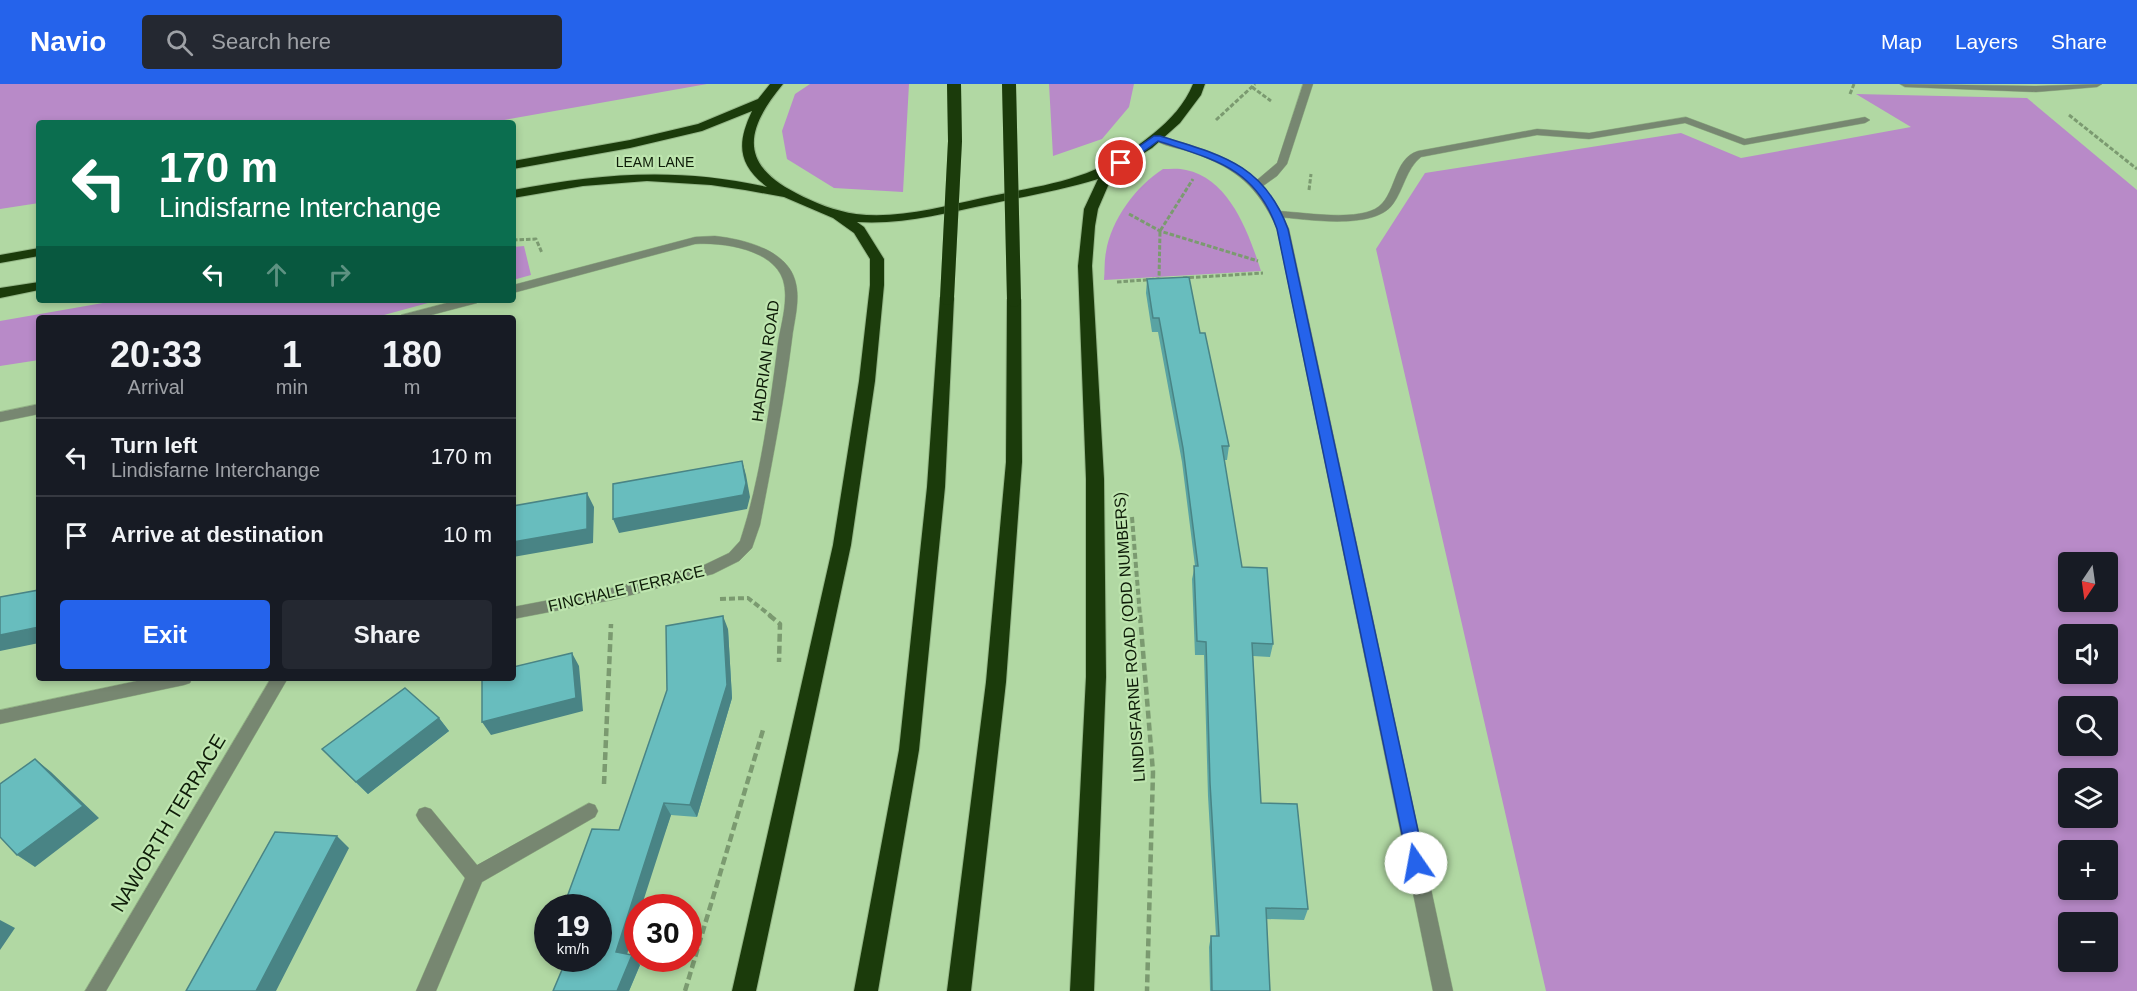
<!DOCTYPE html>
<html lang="en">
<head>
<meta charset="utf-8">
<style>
  body { margin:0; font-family:Arial,sans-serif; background:#242831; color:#f1f3f6; height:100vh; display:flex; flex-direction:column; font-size:22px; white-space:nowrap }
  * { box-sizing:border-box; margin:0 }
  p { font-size:20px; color:#9ea1a6 }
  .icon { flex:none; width:33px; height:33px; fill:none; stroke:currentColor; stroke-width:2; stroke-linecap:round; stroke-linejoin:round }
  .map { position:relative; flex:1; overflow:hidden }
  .panel { position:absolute; left:36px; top:231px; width:480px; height:366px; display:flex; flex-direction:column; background:#171b24; border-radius:6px; box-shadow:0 3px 9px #0003 }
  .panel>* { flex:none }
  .hud { position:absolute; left:36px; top:36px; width:480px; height:183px; border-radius:6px; box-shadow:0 3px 9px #0003; background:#0b6e4f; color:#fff; overflow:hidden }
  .needle { width:39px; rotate:193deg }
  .controls { position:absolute; left:2058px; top:468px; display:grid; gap:12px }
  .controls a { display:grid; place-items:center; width:60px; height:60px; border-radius:6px; background:#171b24; box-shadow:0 3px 9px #0003; font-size:30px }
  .speed { position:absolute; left:534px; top:810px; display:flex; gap:12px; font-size:30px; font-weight:700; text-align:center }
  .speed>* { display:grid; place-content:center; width:78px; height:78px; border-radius:50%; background:#171b24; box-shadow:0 3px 9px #0003; line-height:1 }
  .speed small { font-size:15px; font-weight:400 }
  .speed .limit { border:9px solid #d22; background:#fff; color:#111 }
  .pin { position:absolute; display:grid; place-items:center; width:51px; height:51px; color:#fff; margin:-26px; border:3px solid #fff; border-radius:50%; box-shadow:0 2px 6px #0007 }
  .me { position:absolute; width:66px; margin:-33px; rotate:348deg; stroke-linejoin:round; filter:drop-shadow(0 0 4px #0008) }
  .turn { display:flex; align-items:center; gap:21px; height:126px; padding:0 24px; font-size:27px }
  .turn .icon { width:78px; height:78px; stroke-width:2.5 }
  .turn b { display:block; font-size:42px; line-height:51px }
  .lanes { display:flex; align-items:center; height:57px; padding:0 24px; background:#0003; justify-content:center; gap:30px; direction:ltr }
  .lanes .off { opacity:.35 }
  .eta { display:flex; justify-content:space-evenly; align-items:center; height:102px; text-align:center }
  .eta b { font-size:36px; font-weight:600; line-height:42px }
  .button { display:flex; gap:12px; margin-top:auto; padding:12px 24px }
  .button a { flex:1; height:69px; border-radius:6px; background:#2563eb; color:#fff; font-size:24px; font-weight:600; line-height:69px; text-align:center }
  .button a+a { background:#242831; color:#f1f3f6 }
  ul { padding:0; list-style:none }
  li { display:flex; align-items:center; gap:18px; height:78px; padding:0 24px; border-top:2px solid #363941 }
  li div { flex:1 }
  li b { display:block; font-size:22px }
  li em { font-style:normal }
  header { display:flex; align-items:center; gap:36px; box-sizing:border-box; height:84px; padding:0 30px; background:#2563eb; color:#fff }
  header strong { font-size:28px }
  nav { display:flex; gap:33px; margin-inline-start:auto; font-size:21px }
  .search { width:420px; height:54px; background:#242831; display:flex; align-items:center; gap:15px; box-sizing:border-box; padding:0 21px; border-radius:6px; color:#9ea1a6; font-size:22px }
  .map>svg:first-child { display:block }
  .green { fill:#b88ac8; fill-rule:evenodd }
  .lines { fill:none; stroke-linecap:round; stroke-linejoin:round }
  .lane-casing { stroke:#94b687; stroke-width:1 }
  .street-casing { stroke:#94b687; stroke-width:1 }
  .highway-casing { stroke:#94b687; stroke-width:2 }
  .path-far2 { stroke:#7b9a70; stroke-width:3; stroke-dasharray:4.5 2; stroke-linecap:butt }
  .path-far1 { stroke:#7b9a70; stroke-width:4; stroke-dasharray:6 3; stroke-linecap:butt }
  .path { stroke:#7b9a70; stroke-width:4.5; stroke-dasharray:8 4; stroke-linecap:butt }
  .lane { fill:#778771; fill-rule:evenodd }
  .street { fill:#778771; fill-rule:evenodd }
  .highway { fill:#1b3b0b; fill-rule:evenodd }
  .highway-bridge-casing { stroke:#94b687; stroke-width:14; stroke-linecap:butt }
  .highway-bridge { stroke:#1b3b0b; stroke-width:14 }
  .wall { fill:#59a3a3 }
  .shaded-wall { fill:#498485 }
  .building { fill:#68bdbe; stroke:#498485; stroke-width:1.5 }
  .route { fill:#2563eb; stroke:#184099; stroke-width:1.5 }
  .labels { text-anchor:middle; stroke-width:4.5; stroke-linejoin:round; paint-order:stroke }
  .far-street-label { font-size:14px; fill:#0e1c08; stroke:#bee5af }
  .street-label { font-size:16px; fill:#0e1c08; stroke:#bee5af }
  .near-street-label { font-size:20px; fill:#0e1c08; stroke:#bee5af }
</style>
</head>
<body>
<header>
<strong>Navio</strong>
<div class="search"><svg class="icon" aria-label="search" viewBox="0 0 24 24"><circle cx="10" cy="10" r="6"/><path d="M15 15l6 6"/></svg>Search here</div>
<nav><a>Map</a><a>Layers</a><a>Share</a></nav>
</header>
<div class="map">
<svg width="2137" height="907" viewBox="0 0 2137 907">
  <rect width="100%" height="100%" fill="#b1d8a3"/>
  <path class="green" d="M0 0H707L487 39H39V119L0 125Z
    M810 0H909L903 108 834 104 787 75 782 47 795 10Z
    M1049 0H1134L1129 23 1102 55 1053 72Z
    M1856 10 2027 14 2137 106V907H1546L1376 165 1425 89 1681 49 1741 74 1911 43ZM2108 478V518H2068V478ZM2108 550V590H2068V550ZM2108 622V662H2068V622ZM2068 694H2108V734H2068ZM2108 766V806H2068V766ZM2108 838V878H2068V838Z
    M1163 85C1170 85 1179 84 1186 86 1230 95 1249 150 1261 187L1104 196C1105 187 1104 177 1106 168 1111 136 1136 102 1163 85Z
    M524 162 531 191 513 196V163Z
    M120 216H439L373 234H39V276L0 282V237Z"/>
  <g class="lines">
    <g class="lane-casing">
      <path id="lane" d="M1686 33 1745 55 1865 33 1870 36 1865 39 1744 61 1685 39 1589 55 1537 51 1421 73C1406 85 1404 105 1393 120 1374 147 1306 135 1277 133L1271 130 1277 127C1303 128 1351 137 1375 125 1397 113 1392 75 1418 67L1537 45 1589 49Z"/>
    </g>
    <g class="street-casing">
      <path id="street" d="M1303 0H1313L1287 80 1277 92 1263 102 1279 124 1289 145 1453 907H1433L1277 145C1258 102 1235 83 1190 68 1179 64 1161 62 1152 54L1161 52C1193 62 1232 71 1257 96L1277 79Z
        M1900 0 2036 2 2102 0 2097 3 2036 8 1905 3Z
        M715 152C742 155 786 165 795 196 801 215 794 237 792 255 784 318 772 379 760 441L752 464 739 477 713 490 612 516 513 535V523L612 504 704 481 729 469 740 457C760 397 770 322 778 259 781 240 789 215 783 196 773 165 722 158 695 160L513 209V201L695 153Z
        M458 216H479L477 219 420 234H399L401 231Z
        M39 320V330L0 338V328Z
        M151 594H192L190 599 184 601 0 640V626Z
        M271 594H288L106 907H85Z
        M589 719 595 721 598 727 595 733 482 798 436 907H416L465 794 419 737 416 731 419 725 425 723 431 725 477 781Z"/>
    </g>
    <g class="highway-casing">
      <path id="highway" d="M770 0H783C746 45 738 79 796 109 815 119 835 127 856 130 898 135 941 123 982 114 1052 99 1096 97 1154 49 1170 36 1185 20 1193 0H1205L1201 11 1180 39 1152 64 1114 88 1098 125 1095 142 1092 182 1104 395 1106 593 1094 907H1070L1086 593V395L1078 182 1084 125 1098 95C1063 106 1026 112 990 120 946 129 903 141 857 138L864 143 884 175V201L875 297 851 461 756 907H732L833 461 859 297 870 201V175L854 149 833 134 784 113 745 106 711 101 647 97 583 102 513 114V106C601 89 679 83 767 103 737 80 737 59 752 27L702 47 630 64 513 85V77L630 56 698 40 758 15Z
        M39 164V172L0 179V171Z
        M39 198V206L0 214V204Z
        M947 209 954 214 945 403 919 666 878 907H854L899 666 927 403 940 214Z
        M1014 211 1021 216 1022 378 1006 598 971 907H947L986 598 1006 378 1007 216Z"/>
    </g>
    <path class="path-far2" d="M1252 3 1271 17
      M1850 10 1854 0
      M2069 31 2137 85
      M1216 36 1255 0
      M1309 106 1311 90
      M1129 130 1160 147 1258 177
      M513 156 536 155 542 169
      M1183 194 1263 189
      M1117 198 1159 195 1160 147 1193 95
      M84 216H89"/>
    <path class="path-far1" d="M1132 433 1140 532
      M720 515 748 514 771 532"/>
    <path class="path" d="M769 531 780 540 779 578
      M1140 531 1153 688 1147 907
      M604 700 611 540
      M685 907 763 646"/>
    <use href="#lane" class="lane"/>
    <use href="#street" class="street"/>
    <use href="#highway" class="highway"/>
    <g class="highway-bridge-casing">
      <path id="highway-bridge" d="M1009 0 1014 216
        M947 214 955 57 954 0"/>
    </g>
    <use href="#highway-bridge" class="highway-bridge"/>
  </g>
  <path class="wall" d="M1147 195 1200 249 1229 362 1227 376H1224L1242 483 1273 560 1270 573 1253 572 1261 719 1308 825 1304 836 1266 835 1270 907H1210L1209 863 1211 852H1216L1208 712 1204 571H1195L1192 495 1195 482 1182 378 1158 248H1152L1146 209Z
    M728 545 732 614 697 733 671 731 638 824V836L627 870 632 871 640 881 629 907H553L598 874 619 746Z
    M439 634 449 647 368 710 334 678 322 665Z"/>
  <path class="shaded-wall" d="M742 377 746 391 750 413 747 425 619 449 613 435Z
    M587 409 594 423 593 459 513 473V458Z
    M723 532 728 545 732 614 697 733 690 721Z
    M39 543V559L0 567V551Z
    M572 569 579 582 583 627 491 651 482 638Z
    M439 634 449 647 368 710 356 698Z
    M35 675 51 688 99 734 35 783 17 771Z
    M664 719 671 731 641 824H638V836L624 879 616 868Z
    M337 752 349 764 276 907H256Z
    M0 836 15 844 0 866Z
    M632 871 640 881 629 907H617Z"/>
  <path class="building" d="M1189 193 1200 249H1205L1229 362H1222L1242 483 1267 484 1273 560 1252 559 1261 719 1297 720 1308 825 1266 824 1270 907H1212L1211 852H1219L1210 699 1206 558 1197 557 1194 482H1198L1183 364 1159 234H1153L1147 195Z
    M742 377 746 399 743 411 613 435V400Z
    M587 409V445L513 458V422Z
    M39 506V543L0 551V513Z
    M723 532 727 601 690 721 664 719 616 868 632 871 617 907H553L567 874H598V824H563L592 745 619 746 667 606 666 542Z
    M572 569 576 614 482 638V594H513V583Z
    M405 604 439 634 356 698 322 665Z
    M35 675 83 722 17 771 0 753V700Z
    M275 748 337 752 256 907H186Z"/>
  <path class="route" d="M1154 52H1160C1221 71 1264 80 1288 145L1425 779 1422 785 1416 787 1410 785 1408 779 1277 145C1256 84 1215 76 1158 57L1125 81H1118V77Z"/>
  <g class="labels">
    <g class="far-street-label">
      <text x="655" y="83">LEAM LANE</text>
    </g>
    <g class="street-label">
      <text transform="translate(765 277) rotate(-82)" y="6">HADRIAN ROAD</text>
      <text transform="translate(626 504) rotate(-13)" y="6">FINCHALE TERRACE</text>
      <text transform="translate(1129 553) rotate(-94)" y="6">LINDISFARNE ROAD (ODD NUMBERS)</text>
    </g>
    <g class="near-street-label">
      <text transform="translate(168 739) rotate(-59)" y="7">NAWORTH TERRACE</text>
    </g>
  </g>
</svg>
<div class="controls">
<a><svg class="needle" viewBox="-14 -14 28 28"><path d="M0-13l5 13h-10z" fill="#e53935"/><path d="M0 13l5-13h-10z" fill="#9ea1a6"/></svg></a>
<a><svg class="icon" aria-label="sound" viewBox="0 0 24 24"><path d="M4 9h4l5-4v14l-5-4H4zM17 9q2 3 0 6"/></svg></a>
<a><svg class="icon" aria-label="search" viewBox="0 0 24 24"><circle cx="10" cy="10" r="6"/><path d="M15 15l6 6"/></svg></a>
<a><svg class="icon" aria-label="layers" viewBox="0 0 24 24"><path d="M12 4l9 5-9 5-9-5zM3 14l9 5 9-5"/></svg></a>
<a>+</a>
<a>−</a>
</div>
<div class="speed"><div>19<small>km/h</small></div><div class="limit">30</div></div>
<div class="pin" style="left:1121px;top:79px;background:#d93025"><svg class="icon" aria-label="arrive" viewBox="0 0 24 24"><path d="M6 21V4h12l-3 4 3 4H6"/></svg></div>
<svg class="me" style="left:1416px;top:779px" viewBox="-20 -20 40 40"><circle r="19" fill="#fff"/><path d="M0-13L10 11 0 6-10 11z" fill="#2563eb"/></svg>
<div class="hud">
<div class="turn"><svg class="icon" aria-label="left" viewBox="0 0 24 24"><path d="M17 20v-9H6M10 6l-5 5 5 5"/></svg><div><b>170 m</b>Lindisfarne Interchange</div></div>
<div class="lanes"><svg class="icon" aria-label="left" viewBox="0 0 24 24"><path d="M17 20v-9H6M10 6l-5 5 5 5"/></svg><svg class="icon off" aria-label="ahead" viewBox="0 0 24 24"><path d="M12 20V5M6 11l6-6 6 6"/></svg><svg class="icon off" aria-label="right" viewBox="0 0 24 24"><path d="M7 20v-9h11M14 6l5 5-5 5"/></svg></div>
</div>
<section class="panel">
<div class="eta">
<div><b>20:33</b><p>Arrival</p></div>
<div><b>1</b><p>min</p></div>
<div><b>180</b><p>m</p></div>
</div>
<ul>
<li><svg class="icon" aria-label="left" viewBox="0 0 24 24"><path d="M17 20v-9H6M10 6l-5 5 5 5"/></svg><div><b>Turn left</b><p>Lindisfarne Interchange</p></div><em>170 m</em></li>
<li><svg class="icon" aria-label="arrive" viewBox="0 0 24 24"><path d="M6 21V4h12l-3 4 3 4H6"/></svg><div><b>Arrive at destination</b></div><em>10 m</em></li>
</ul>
<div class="button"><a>Exit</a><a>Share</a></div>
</section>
</div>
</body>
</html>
